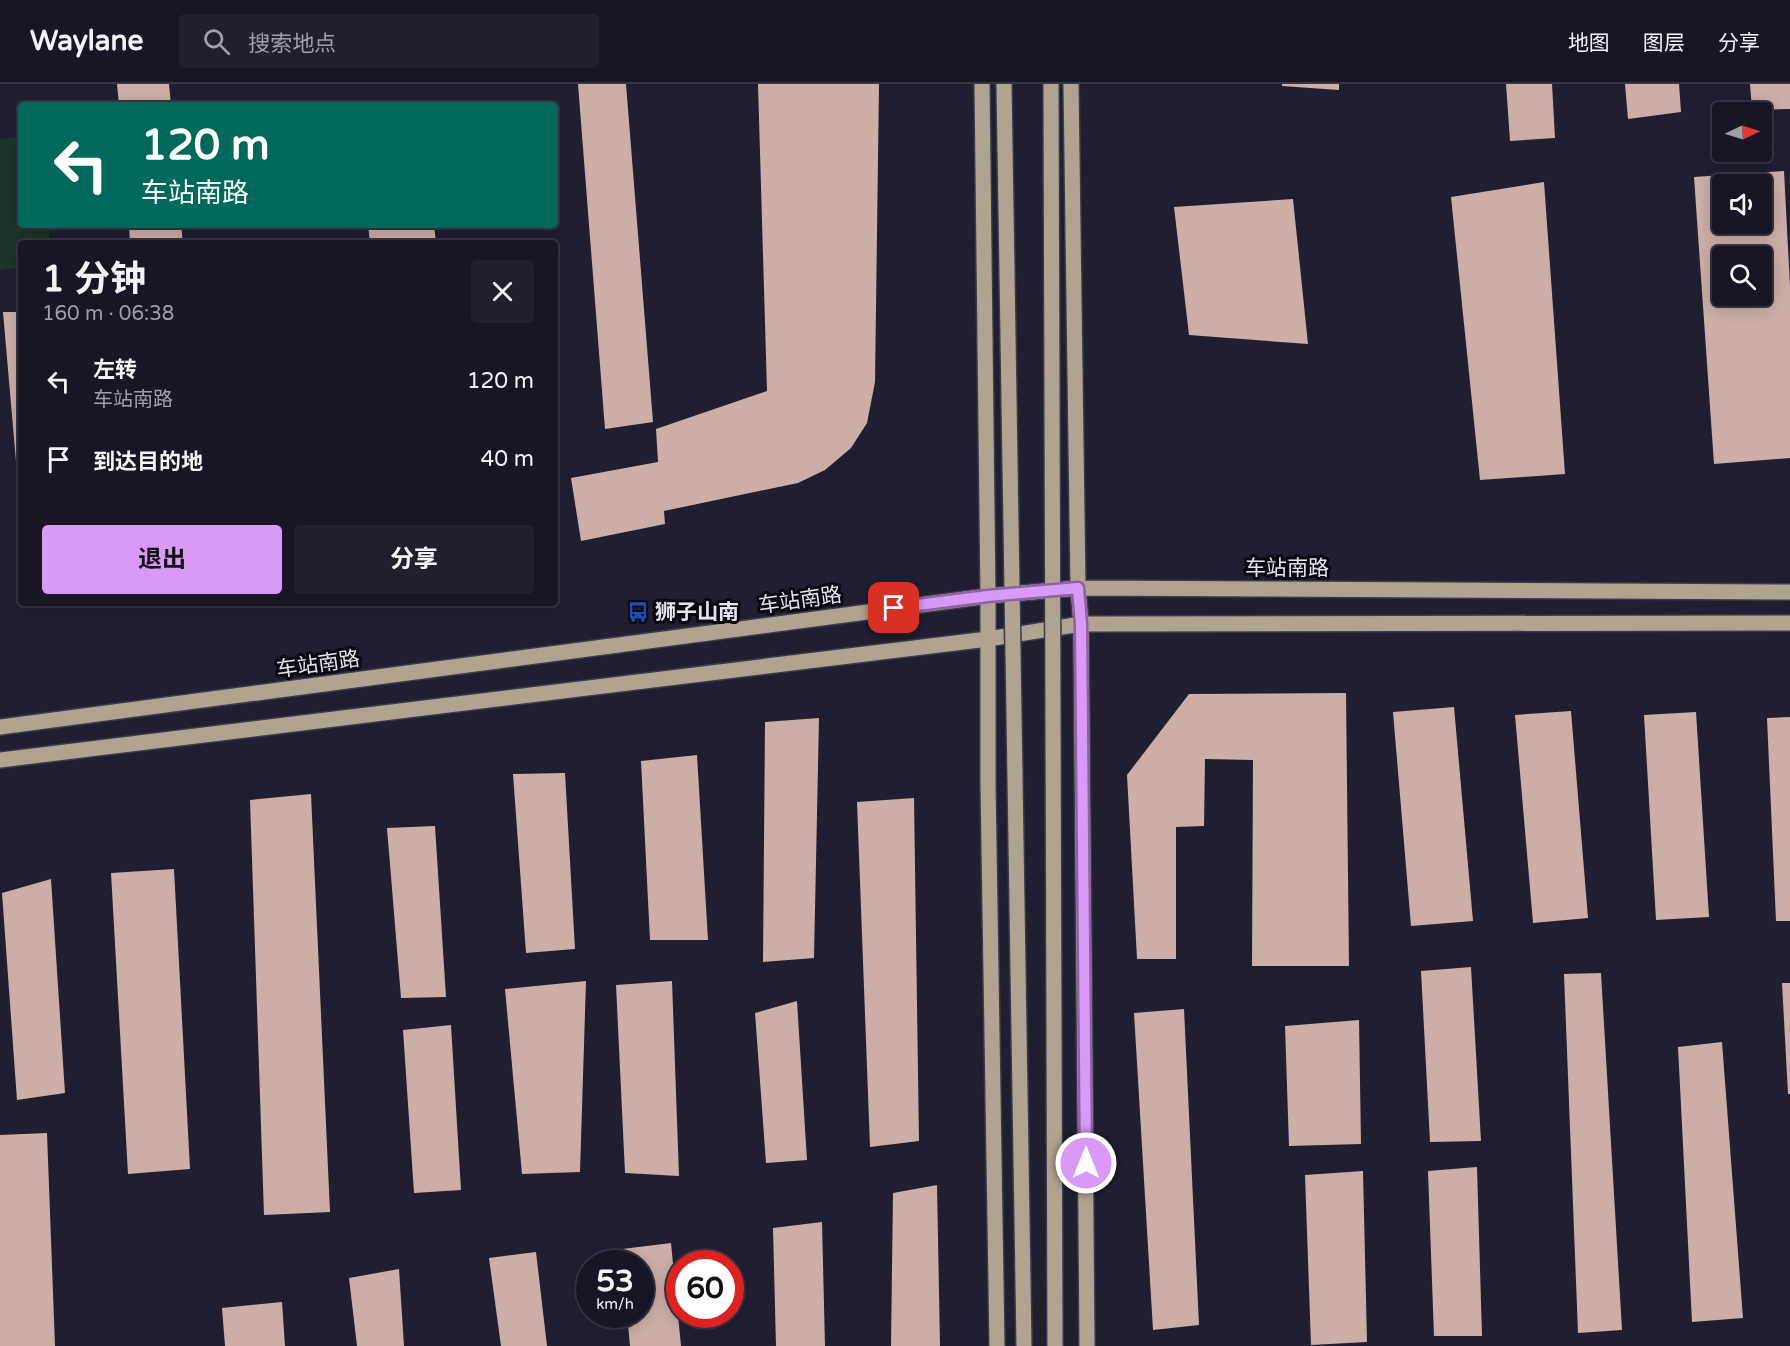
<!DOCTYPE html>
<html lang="zh">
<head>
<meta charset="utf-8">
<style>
  body { margin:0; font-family:"Varela Round","Noto Sans SC",sans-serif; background:#211f2d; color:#f1f3f6; height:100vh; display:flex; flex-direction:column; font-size:22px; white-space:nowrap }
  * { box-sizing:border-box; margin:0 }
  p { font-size:20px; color:#9f9fa7 }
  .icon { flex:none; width:33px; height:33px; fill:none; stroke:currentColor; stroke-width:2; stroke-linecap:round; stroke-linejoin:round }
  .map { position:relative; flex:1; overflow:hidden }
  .side { position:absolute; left:18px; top:156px; width:540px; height:366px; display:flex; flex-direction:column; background:#181625; border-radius:6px; box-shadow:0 3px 15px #0003,0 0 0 2px #363542 }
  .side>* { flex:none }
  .banner { position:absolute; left:18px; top:18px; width:540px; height:126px; border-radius:6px; box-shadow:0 3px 15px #0003,0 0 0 2px #363542; background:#00695c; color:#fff; overflow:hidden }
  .needle { width:39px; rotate:86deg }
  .tools { position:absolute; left:1712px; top:18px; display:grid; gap:12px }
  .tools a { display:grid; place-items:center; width:60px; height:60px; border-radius:6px; background:#181625; box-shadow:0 3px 15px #0003,0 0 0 2px #363542; font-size:30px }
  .speed { position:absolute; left:576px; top:1166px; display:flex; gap:12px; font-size:30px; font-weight:700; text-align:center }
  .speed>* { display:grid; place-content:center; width:78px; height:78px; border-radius:50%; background:#181625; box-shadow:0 3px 15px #0003,0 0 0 2px #363542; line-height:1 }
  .speed small { font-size:15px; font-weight:400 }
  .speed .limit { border:9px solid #d22; background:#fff; color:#111 }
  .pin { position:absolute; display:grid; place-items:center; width:51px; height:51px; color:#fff; margin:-26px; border-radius:12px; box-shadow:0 3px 9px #0006 }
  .me { position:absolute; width:66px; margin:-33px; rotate:0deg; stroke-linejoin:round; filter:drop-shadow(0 0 4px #0008) }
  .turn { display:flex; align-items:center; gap:21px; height:126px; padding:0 24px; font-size:27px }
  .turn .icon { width:78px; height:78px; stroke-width:2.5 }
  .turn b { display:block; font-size:42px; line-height:51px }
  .round { display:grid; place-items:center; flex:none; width:63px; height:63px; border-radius:6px; background:#211f2d }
  .summary { display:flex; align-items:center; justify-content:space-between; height:102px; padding:0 24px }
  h1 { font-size:36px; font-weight:700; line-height:45px }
  .button { display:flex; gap:12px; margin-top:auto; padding:12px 24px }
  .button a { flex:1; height:69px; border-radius:6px; background:#d99af7; color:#111; font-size:24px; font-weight:700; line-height:69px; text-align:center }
  .button a+a { background:#211f2d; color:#f1f3f6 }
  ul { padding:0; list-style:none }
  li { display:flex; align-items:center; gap:18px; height:78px; padding:0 24px }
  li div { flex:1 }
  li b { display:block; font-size:22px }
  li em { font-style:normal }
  header { display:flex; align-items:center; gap:36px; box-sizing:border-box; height:84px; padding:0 30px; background:#181625; border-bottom:2px solid #363542 }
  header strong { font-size:28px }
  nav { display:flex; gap:33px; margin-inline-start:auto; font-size:21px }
  .search { width:420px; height:54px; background:#211f2d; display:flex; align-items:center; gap:15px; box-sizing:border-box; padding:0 21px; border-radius:6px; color:#9f9fa7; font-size:22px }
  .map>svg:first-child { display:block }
  .green { fill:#1d3529 }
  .building { fill:#ccaea7; fill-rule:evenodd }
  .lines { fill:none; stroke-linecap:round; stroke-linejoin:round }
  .primary-casing { stroke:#3b3a4c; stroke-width:18 }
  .primary { stroke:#b0a390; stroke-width:15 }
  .primary-bridge-casing { stroke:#3b3a4c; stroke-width:18; stroke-linecap:butt }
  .primary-bridge { stroke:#b0a390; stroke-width:15 }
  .route-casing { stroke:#8d64a1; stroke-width:15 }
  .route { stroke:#d99af7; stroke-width:10 }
  .labels { text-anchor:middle; stroke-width:6; stroke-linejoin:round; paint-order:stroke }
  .street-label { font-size:21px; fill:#e4e4f1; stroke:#0a0912 }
  .poi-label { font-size:21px; font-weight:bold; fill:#e4e4f1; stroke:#0a0912; text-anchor:start }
</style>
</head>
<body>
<header>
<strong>Waylane</strong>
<div class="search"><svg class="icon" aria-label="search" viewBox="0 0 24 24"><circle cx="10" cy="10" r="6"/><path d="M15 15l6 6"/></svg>搜索地点</div>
<nav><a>地图</a><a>图层</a><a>分享</a></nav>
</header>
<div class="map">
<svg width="1790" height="1262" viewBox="0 0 1790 1262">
  <rect width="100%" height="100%" fill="#201e31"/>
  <path class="green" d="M21 53V141H49L50 159H21V184L0 186V55Z"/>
  <path class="building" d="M117 0H169L171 21H119Z
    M578 0H626L653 338 605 345Z
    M758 0H879L875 298 867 339 851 364 825 386 798 399 664 427 665 440 581 457 571 394 658 378 656 345 767 307Z
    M1282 0H1339V6L1282 2Z
    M1506 0H1552L1555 54 1510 57Z
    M1625 0H1679L1681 28 1628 35Z
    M1750 0H1790V25L1752 26Z
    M1784 87 1790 202V374L1714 380 1694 93ZM1722 100H1761V140H1722ZM1722 172H1761V212H1722Z
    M1544 98 1565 390 1480 396 1451 113Z
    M1293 115 1308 260 1189 251 1174 123Z
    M129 141H181L183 159H130Z
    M368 141H434L436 159H370Z
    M3 228H21V412H19Z
    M1346 609 1349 882H1252L1253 676 1205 675 1204 742 1176 743V875H1137L1127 691 1189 610Z
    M1454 623 1473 837 1411 842 1393 628Z
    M1571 627 1588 834 1533 839 1515 631Z
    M1696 628 1709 833 1656 836 1644 631Z
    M1790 633V837H1776L1767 634Z
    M819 634 814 874 763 878 765 638Z
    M697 671 708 856H650L641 677Z
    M565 689 575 865 526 869 513 690Z
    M311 710 330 1128 264 1131 250 716Z
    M914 714 919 1057 870 1063 857 718Z
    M435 742 446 913 401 914 387 744Z
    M174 785 190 1085 128 1090 111 789Z
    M51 795 65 1009 17 1016 2 809Z
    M1471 883 1481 1057 1430 1058 1421 887Z
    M1601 889 1622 1246 1578 1249 1564 890Z
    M586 897 580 1088 522 1090 505 905Z
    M672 897 679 1092 625 1089 616 901Z
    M1782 899H1790V1010H1788Z
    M797 917 807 1076 766 1079 755 929Z
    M1184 925 1199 1241 1153 1246 1134 929Z
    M1359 936 1361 1060 1289 1062 1285 942Z
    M451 941 461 1106 414 1109 403 946Z
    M1722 958 1743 1234 1692 1238 1678 963Z
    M47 1049 55 1262H0V1051Z
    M1477 1083 1482 1252H1434L1428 1087Z
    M1363 1087 1367 1258 1311 1261 1305 1091Z
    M937 1101 940 1262H891L893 1109Z
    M822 1138 825 1262H776L773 1144Z
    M671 1159 681 1262H630L627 1230H640V1179H623L622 1165Z
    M536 1168 547 1262H501L489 1174Z
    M399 1185 404 1262H357L349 1194Z
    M282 1218 285 1262H225L222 1224Z"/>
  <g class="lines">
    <g class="primary-casing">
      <path id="primary" d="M982 0 988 512V700L997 1262
        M1071 0 1078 504 1081 540 1087 1262
        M0 643 988 512 1078 504 1790 508
        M0 676 988 555 1081 540 1790 539"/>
    </g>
    <use href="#primary" class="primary"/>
    <g class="primary-bridge-casing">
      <path id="primary-bridge" d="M1004 0 1024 1262
        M1051 0 1055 1262"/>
    </g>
    <use href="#primary-bridge" class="primary-bridge"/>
  </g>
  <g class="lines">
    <g class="route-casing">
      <path id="route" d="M894 524 988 512 1078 504 1081 540 1086 1079"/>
    </g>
    <use href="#route" class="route"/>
  </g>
  <defs>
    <g id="bus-bare" transform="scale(1.62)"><path d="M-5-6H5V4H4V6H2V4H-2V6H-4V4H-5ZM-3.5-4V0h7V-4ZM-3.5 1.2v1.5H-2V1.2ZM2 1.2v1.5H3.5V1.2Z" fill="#1a4fb4" stroke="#0a0912" stroke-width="2.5" paint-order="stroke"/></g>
  </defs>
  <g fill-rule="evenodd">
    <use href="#bus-bare" x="638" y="528"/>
  </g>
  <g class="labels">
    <g class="street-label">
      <text x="1287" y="491">车站南路</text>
      <text transform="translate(800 516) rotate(-8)" y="7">车站南路</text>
      <text transform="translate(318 580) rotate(-8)" y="7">车站南路</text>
    </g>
    <g class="poi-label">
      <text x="655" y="535">狮子山南</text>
    </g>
  </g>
</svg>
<div class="tools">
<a><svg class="needle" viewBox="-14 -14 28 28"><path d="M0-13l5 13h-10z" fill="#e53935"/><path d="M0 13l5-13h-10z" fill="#9f9fa7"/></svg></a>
<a><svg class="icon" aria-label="sound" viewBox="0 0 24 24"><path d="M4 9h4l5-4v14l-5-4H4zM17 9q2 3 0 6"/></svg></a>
<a><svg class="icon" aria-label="search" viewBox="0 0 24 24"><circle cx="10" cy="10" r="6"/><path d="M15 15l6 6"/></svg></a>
</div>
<div class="speed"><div>53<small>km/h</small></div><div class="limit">60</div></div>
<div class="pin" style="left:894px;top:524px;background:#d93025"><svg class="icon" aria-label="arrive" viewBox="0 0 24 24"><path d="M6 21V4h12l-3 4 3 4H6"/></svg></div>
<svg class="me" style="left:1086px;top:1079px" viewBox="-20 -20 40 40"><circle r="17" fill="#d99af7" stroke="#fff" stroke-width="3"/><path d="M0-11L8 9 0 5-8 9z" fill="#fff"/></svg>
<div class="banner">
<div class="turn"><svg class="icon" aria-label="left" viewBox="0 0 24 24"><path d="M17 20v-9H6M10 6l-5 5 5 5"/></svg><div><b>120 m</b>车站南路</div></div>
</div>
<section class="side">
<div class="summary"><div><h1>1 分钟</h1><p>160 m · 06:38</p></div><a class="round"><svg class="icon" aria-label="close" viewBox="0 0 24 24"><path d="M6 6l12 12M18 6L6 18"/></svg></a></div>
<ul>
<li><svg class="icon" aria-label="left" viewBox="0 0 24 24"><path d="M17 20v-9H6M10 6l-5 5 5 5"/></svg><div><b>左转</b><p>车站南路</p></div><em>120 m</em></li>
<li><svg class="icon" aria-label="arrive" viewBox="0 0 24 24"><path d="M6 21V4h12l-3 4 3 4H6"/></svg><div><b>到达目的地</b></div><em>40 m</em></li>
</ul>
<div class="button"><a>退出</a><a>分享</a></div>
</section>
</div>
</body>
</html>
